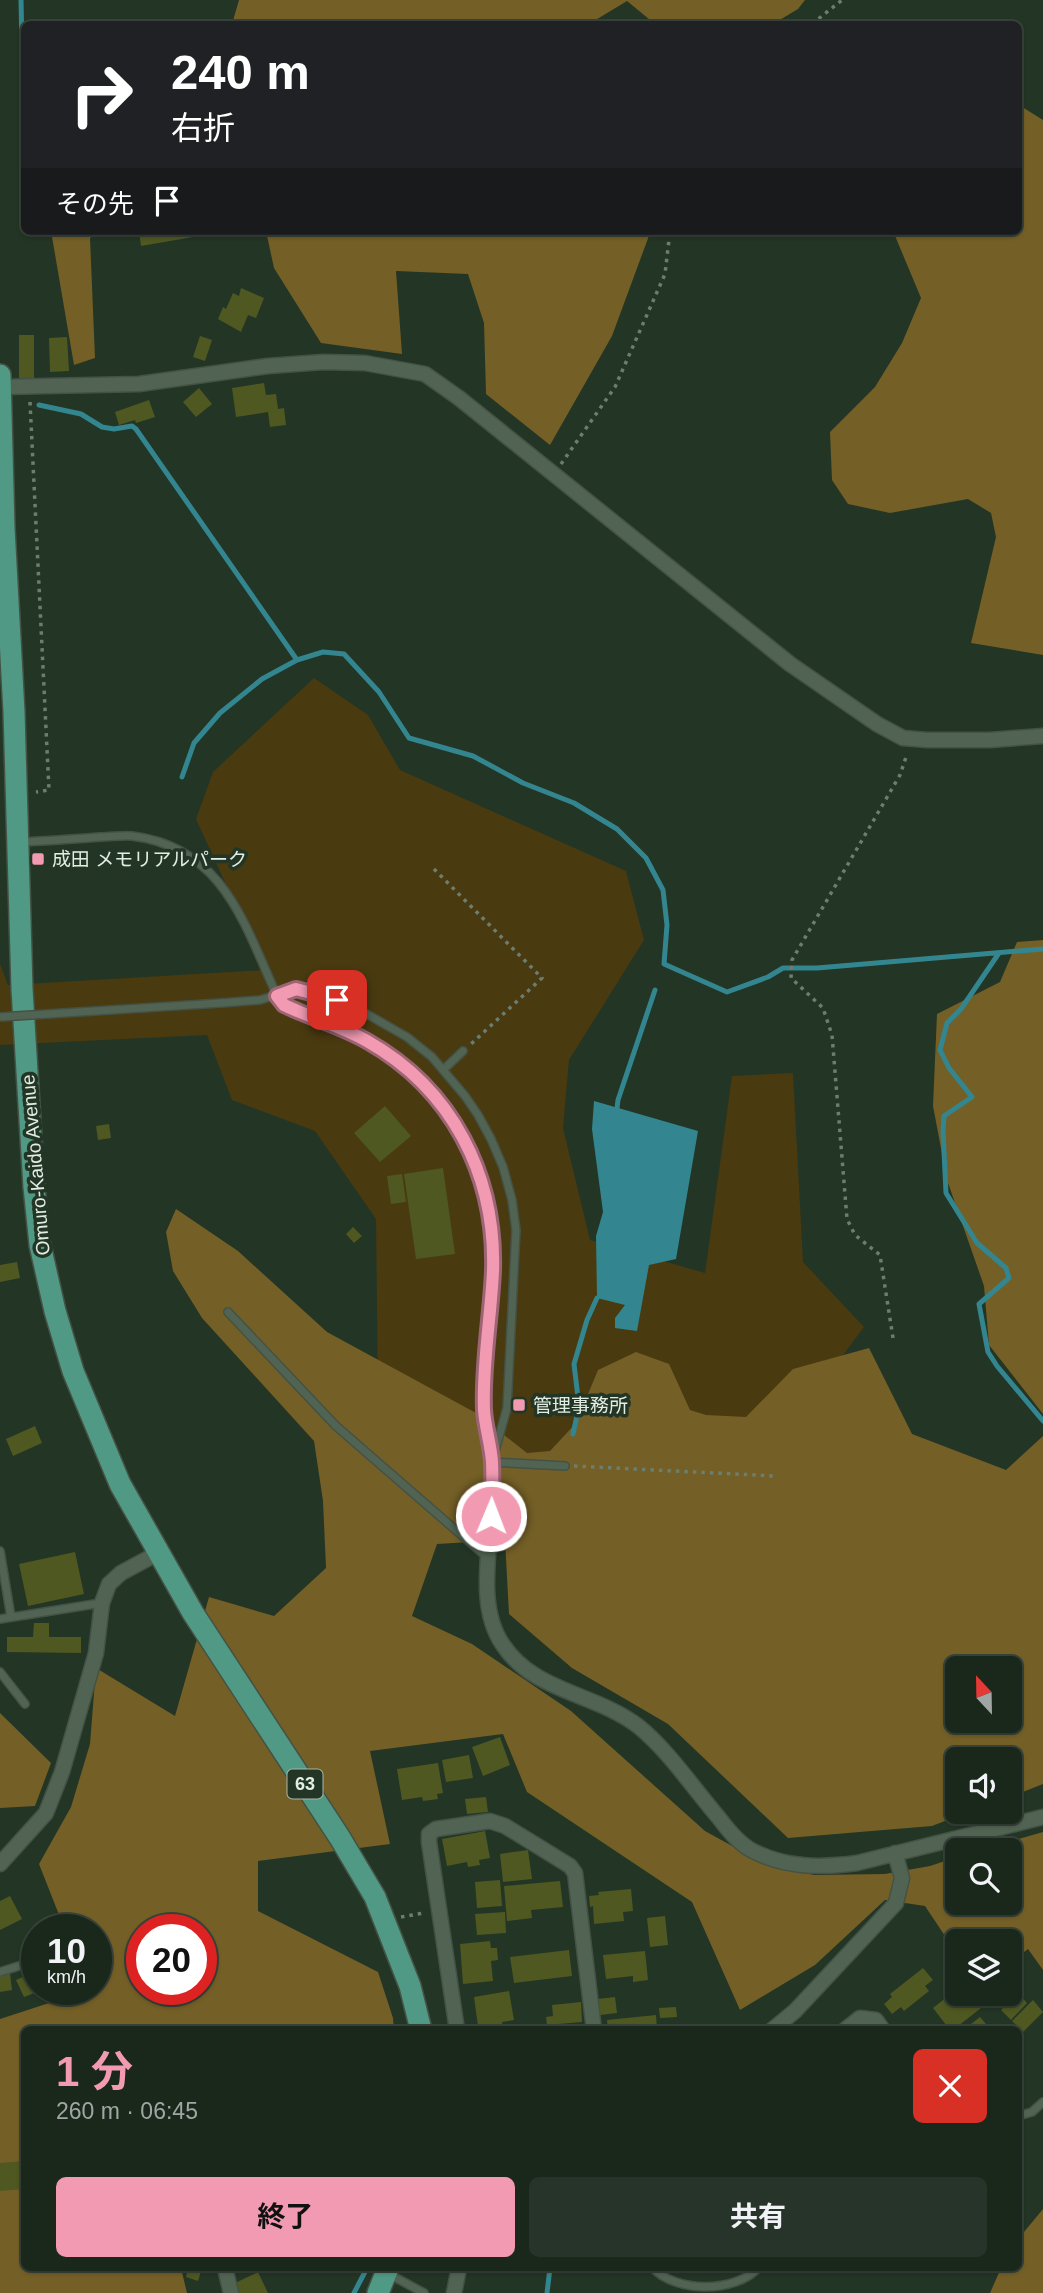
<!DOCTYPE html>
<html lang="ja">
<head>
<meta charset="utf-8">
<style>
  body { margin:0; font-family:Arial,"Noto Sans JP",sans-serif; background:#273429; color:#f1f3f6; height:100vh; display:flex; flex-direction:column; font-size:26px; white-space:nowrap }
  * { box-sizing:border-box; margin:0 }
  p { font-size:23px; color:#9fa6a3 }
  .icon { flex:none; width:38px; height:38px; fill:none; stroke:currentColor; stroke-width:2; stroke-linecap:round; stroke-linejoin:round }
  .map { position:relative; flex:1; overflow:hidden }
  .details { position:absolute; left:21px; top:2026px; width:1001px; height:245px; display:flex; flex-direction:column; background:#1a281c; border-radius:10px; box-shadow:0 2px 5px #0004,0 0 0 2px #38443b }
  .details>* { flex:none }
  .hud { position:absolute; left:21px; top:21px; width:1001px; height:214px; border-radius:10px; box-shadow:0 2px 5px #0004,0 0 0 2px #38443b; background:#202124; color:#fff; overflow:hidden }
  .needle { width:46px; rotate:338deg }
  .controls { position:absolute; left:945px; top:1656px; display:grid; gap:14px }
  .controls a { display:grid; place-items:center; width:77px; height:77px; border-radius:10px; background:#1a281c; box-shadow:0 2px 5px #0004,0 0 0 2px #38443b; font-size:35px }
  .speed { position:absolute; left:21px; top:1914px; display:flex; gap:14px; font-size:35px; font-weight:700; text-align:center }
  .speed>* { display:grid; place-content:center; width:91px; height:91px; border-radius:50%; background:#1a281c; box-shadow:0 2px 5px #0004,0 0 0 2px #38443b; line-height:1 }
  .speed small { font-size:18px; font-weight:400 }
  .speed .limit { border:10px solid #d22; background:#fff; color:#111 }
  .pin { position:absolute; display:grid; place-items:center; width:60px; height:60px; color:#fff; margin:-30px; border-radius:14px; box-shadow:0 4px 10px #0006 }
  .me { position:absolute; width:77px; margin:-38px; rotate:1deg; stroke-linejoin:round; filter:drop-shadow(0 0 5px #0008) }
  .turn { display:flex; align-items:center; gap:24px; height:147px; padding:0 35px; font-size:32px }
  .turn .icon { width:91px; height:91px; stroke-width:2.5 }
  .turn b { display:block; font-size:49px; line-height:60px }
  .then { display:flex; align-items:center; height:66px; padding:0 35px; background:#0003; gap:14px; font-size:26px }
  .round { display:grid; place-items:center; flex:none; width:74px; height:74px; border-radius:10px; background:#273429 }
  .summary { display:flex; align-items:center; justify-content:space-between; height:119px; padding:0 35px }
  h1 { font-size:42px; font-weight:700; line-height:52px; color:#f19ab2 }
  .button { display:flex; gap:14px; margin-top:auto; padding:14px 35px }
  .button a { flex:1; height:80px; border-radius:10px; background:#f19ab2; color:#111; font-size:28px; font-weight:700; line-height:80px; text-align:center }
  .button a+a { background:#273429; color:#f1f3f6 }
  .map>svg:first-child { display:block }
  .green { fill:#493a10 }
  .forest { fill:#745f26; fill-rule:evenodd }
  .water { fill:#33868f }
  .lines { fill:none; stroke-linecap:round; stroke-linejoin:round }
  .stream { stroke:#33868f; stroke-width:5 }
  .building { fill:#4f5821 }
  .lane-casing { stroke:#445245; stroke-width:10 }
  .street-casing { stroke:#445245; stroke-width:17 }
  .primary-casing { stroke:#445245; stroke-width:24 }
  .path { stroke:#6d7d6f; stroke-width:3.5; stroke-dasharray:3.5 5; stroke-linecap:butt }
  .lane { stroke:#516453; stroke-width:7 }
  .street { stroke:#516453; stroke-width:14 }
  .primary { stroke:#509984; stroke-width:21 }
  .lane-bridge-casing { stroke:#445245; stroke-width:10; stroke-linecap:butt }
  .lane-bridge { stroke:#516453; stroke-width:7 }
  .route-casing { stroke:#9d6474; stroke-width:18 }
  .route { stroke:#f19ab2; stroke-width:12 }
  .poi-dot { fill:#f19ab2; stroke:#233525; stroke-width:2.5 }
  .labels { text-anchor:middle; stroke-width:7; stroke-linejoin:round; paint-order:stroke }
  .shield { fill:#233525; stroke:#a9b6aa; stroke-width:2 }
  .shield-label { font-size:18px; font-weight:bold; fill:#e2ede3 }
  .poi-label { font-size:19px; fill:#e2ede3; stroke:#233525; text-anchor:start }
  .street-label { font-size:19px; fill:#e2ede3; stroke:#233525 }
</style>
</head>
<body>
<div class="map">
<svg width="1043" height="2293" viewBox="0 0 1043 2293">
  <rect width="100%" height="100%" fill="#233525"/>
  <path class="green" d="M314 678 368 715 400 770 626 871 644 940 569 1060 563 1128 590 1240 705 1273 732 1076 793 1073 803 1262 864 1327 785 1433 733 1568 378 1399 376 1219 315 1131 232 1100 207 1035 0 1045V964L8 985 265 970 196 819 213 772Z"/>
  <path class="forest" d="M239 0H805L798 9 773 24H655L627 1 589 24H232Z
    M1019 105 1043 120V655L971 643 996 537 991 513 968 499 890 513 848 504 832 480 830 432 875 387 902 343 921 298 893 231H1018Z
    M51 231H100L90 238 95 358 74 365Z
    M266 231H650V233L612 336 550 445 486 394 484 323 468 274 396 271 402 354 321 343 274 268Z
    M1043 940V1414L989 1345 984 1286 947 1180 933 1106 937 1014 1000 982 1017 942Z
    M176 1209 238 1251 327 1332 476 1413 527 1453 550 1451 576 1423 598 1370 636 1352 669 1364 690 1410 706 1415 746 1417 793 1369 869 1348 912 1434 1006 1470 1043 1436V1784L1010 1797V1759H957V1811H971L932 1826 788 1838 668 1724 572 1668 509 1614 505 1540 437 1544 412 1616 472 1644 571 1711 705 1831 754 1858 814 1875 885 1874 930 1866 957 1857V1902H1010V1850H980L1043 1832V1970L1028 1949 1010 1963V1941H957V1954L925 1906 885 1900 815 1965 740 2010 692 1902 527 1792 503 1734 370 1751 390 1844 258 1861V1911L378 1972 393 2018 394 2030H24V2268H181L187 2293H0V2019L89 1990H96V1930H65L39 1864 71 1807 90 1744 96 1668 175 1716 209 1597 274 1616 326 1568 323 1501 314 1441 202 1318 173 1271 166 1232ZM957 1668H1010V1720H957ZM142 1930H201V1990H142Z
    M0 1713 51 1763 35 1806 0 1808Z
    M1043 2209V2293H990L1001 2268H1018L1019 2238Z"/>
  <path class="water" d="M594 1101 698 1131 676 1259 649 1265 637 1331 615 1328V1318L625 1305 597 1298 596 1236 603 1212 592 1129Z"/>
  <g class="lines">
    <path class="stream" d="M21 0 24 143
      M39 405 81 414 102 427 114 429 132 426 136 429 297 660 323 652 344 654 379 692 409 738 473 756 523 783 574 803 617 829 646 858 663 890 667 925 664 964 727 992 768 977 783 968H817L1043 949
      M182 777 194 743 220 713 262 679 297 660
      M999 953 961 1009 947 1023 940 1050 949 1068 972 1097 944 1116 943 1131 946 1193 977 1243 1006 1268 1009 1278 979 1304 988 1352 997 1366 1043 1421
      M617 1108 618 1100 655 990
      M573 1434 579 1406 574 1364 587 1320 597 1298
      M354 2293 367 2268
      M547 2293 550 2268"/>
  </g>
  <path class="building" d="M139 231H222V232L141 246Z
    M241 288 264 298 256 318 248 315 241 332 218 319 223 307 226 309 233 293 239 296Z
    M19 335H34V378H19Z
    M200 336 212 340 205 361 193 357Z
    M67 337 69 371 50 372 49 338Z
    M264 383 266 395 276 394 278 409 284 408 286 425 270 427 268 412 236 417 232 388Z
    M199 388 212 404 196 417 183 402Z
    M149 400 155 417 136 423 135 420 119 425 115 412Z
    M385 1106 411 1136 380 1162 354 1133Z
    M109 1124 111 1138 98 1140 96 1126Z
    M443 1168 455 1254 416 1259 404 1174Z
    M402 1174 406 1202 391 1204 387 1176Z
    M353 1227 362 1236 354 1243 346 1234Z
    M17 1262 20 1278 0 1282V1265Z
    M35 1426 42 1443 13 1456 6 1439Z
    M75 1552 84 1594 28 1606 19 1564Z
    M34 1623H49V1637H81V1653L7 1652V1637H33Z
    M500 1737 510 1765 483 1776 472 1747Z
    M469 1755 473 1778 446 1782 442 1760Z
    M438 1763 443 1793 437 1794 438 1799 423 1801 422 1797 402 1800 397 1769Z
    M486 1797 488 1812 467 1814 465 1799Z
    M485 1831 490 1858 479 1860 480 1865 468 1867 467 1862 447 1866 442 1839Z
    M528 1850 532 1879 503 1882 500 1854Z
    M500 1880 502 1906 477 1908 475 1882Z
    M560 1881 563 1907 531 1910 532 1918 507 1921 504 1886Z
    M631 1889 633 1911 623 1912 624 1921 594 1924 593 1906 590 1907 589 1896 599 1895 598 1892Z
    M10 1896 22 1919 0 1930V1901Z
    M505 1912 506 1933 477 1935 475 1914Z
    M665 1916 668 1945 650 1947 647 1918Z
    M490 1941 491 1948H497L498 1960 491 1961 493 1981 463 1984 460 1944Z
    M37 1944V1992L24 1997 16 1980 36 1971 26 1950Z
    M569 1950 572 1976 514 1983 510 1957Z
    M645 1951 648 1980 633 1982V1976L606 1979 603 1955Z
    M923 1968 933 1980 925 1986 929 1991 904 2011 901 2007 892 2014 884 2004 892 1997 890 1994Z
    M10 1973 12 1990 0 1992V1975Z
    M957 1989V1993H969L981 2008 953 2030H950L933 2008Z
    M509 1991 514 2020 502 2022 503 2027 493 2029 492 2024 478 2026 474 1997Z
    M1018 1993 1027 2003 1011 2020 1001 2010Z
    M615 1997 617 2013 600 2015 598 1999Z
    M1033 2000 1043 2012 1023 2032 1012 2021Z
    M581 2002 582 2022 547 2025 546 2017 553 2016 552 2005Z
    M676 2007 677 2017 660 2018 659 2008Z
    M656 2015 657 2030H608L607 2020Z
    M980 2017 991 2030H975L971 2024Z
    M24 2161V2189L0 2191V2163Z
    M188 2268H202L198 2281 186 2277Z
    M258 2272 268 2293H237L233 2284Z"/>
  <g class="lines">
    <g class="lane-casing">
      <path id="lane" d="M20 842C47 841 74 839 100 837 111 837 122 835 132 836 223 847 244 923 277 996L284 1005C311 1017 341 1026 367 1041 452 1088 496 1175 493 1271 491 1317 483 1363 484 1409 485 1427 491 1444 492 1462 493 1479 492 1497 491 1515
        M221 1003 260 1000 296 989 351 1005 407 1037 432 1057 465 1096 478 1115 491 1139 503 1167 512 1200 516 1230 507 1408 493 1458
        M443 1070 463 1051
        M228 1312 336 1426 489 1559
        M492 1462 565 1466
        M0 1551 11 1617
        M0 1619 101 1603
        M0 1672 25 1704
        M0 1972 22 1965
        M1018 2116 1032 2112 1043 2102
        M653 2268C676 2293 735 2293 758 2268
        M387 2273 424 2293"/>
    </g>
    <g class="street-casing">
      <path id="street" d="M1 387 139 384 268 366 323 362 365 363 425 374 459 398 790 664 877 724 903 738 927 740H990L1043 736
        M491 1515C489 1557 478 1609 503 1645 534 1692 595 1693 638 1726 668 1750 694 1789 719 1818 728 1830 739 1844 753 1851 786 1868 821 1868 857 1863L1043 1817
        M0 1864 46 1813 62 1772 96 1653 102 1603 109 1584 121 1573 160 1552
        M457 2030 429 1842V1834L436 1829 490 1821 505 1826 570 1866 575 1873 594 2030
        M772 2030 795 2011 896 1903 902 1878 895 1853
        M845 2030 860 2018 876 2020 883 2030
        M225 2268 231 2293
        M454 2293 459 2268"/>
    </g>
    <g class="primary-casing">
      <path id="primary" d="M0 375 4 528 14 712 22 989 34 1187 40 1245 55 1311 73 1371 120 1484 193 1613 340 1838 375 1897 410 1986 421 2030
        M378 2293 388 2268"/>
    </g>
    <path class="path" d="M812 24 842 0
      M30 402 49 790 36 792
      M561 464 615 387 665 274 670 231
      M434 869 542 978 470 1045
      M893 1338 880 1255 855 1235 847 1219 832 1035 823 1008 791 978 792 960 900 775 907 754
      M574 1466 775 1476
      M401 1917 424 1913"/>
    <use href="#lane" class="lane"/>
    <use href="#street" class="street"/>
    <use href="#primary" class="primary"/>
    <g class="lane-bridge-casing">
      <path id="lane-bridge" d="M0 1017 221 1003"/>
    </g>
    <use href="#lane-bridge" class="lane-bridge"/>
  </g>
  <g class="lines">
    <g class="route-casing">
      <path id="route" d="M337 1000 296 989 277 996 284 1005C311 1018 341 1026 367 1041 452 1089 496 1175 493 1271 491 1316 482 1366 484 1410 485 1427 491 1445 492 1462 493 1480 492 1498 491 1516"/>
    </g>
    <use href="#route" class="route"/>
  </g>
  <g class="poi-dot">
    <rect x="31" y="852" width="14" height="14" rx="3.5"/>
    <rect x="512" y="1398" width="14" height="14" rx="3.5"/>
  </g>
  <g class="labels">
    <rect class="shield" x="287.5" y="1769.5" width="35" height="29" rx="5"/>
    <g class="shield-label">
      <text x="305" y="1790">63</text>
    </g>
    <g class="poi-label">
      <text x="52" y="866">成田 メモリアルパーク</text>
      <text x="533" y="1412">管理事務所</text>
    </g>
    <g class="street-label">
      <text transform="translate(35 1165) rotate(-95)" y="7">Omuro-Kaido Avenue</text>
    </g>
  </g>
</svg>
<div class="controls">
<a><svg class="needle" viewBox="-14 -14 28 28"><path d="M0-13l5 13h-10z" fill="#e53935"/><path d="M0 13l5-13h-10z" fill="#9fa6a3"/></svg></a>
<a><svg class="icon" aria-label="sound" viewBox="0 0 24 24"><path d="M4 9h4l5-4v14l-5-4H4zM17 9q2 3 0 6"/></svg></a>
<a><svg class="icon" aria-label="search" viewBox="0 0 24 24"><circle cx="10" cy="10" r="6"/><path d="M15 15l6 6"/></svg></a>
<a><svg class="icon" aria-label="layers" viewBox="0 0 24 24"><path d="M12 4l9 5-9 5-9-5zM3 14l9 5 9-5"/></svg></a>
</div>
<div class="speed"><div>10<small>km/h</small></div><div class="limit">20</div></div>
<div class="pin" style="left:337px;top:1000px;background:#d93025"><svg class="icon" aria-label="arrive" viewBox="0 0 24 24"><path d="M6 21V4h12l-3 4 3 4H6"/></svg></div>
<svg class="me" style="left:491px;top:1516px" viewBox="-20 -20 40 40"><circle r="17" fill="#f19ab2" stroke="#fff" stroke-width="3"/><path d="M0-11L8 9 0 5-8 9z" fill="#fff"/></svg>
<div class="hud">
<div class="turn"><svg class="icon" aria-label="right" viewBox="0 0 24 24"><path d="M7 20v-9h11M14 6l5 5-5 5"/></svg><div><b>240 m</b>右折</div></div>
<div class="then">その先<svg class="icon" aria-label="arrive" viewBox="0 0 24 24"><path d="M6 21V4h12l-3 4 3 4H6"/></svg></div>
</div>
<section class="details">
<div class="summary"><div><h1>1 分</h1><p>260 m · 06:45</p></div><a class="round" style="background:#d93025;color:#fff"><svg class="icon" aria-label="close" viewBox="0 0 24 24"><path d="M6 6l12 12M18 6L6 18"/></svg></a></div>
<div class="button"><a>終了</a><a>共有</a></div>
</section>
</div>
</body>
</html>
